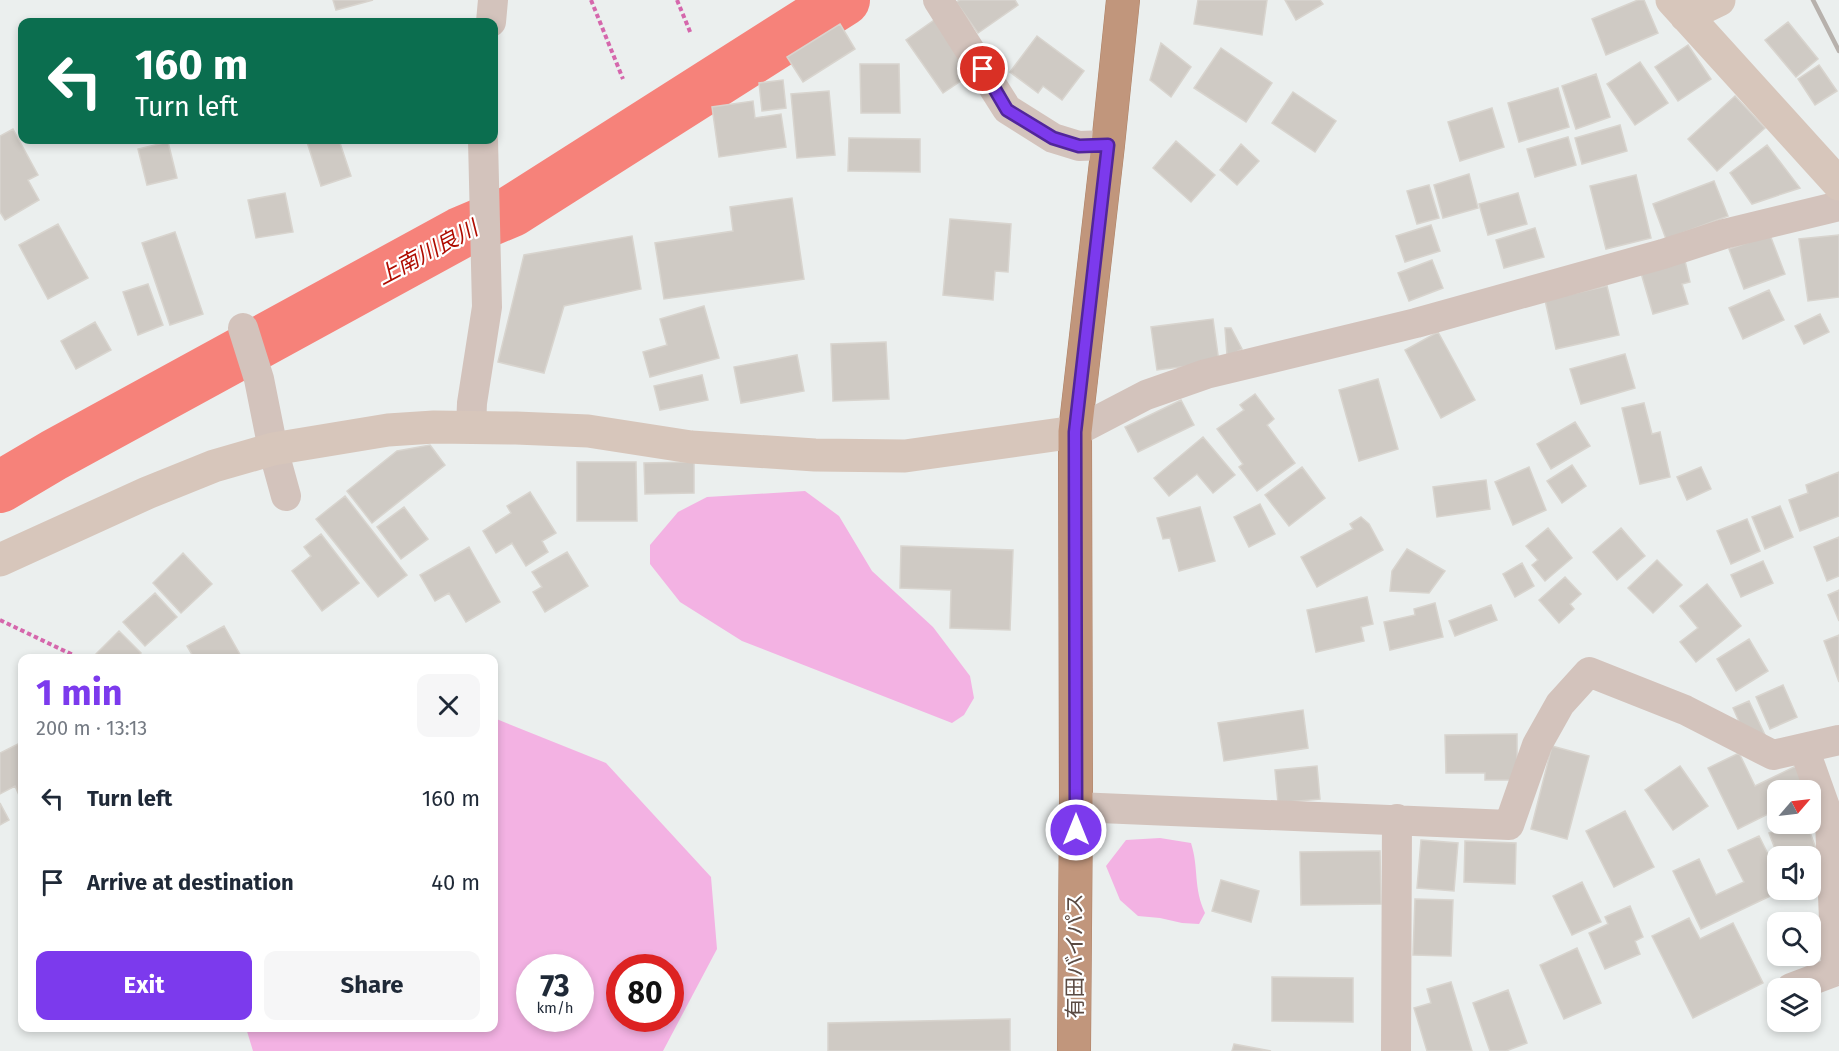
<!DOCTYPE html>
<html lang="en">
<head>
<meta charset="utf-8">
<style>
  body { margin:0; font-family:"Fira Sans","Noto Sans JP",sans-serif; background:#f6f6f7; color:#1f2937; height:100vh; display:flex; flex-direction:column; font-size:22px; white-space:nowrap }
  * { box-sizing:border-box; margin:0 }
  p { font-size:20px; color:#747a83 }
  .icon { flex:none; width:33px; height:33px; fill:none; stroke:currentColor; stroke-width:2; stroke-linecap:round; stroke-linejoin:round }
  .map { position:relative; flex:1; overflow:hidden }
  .sheet { position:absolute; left:18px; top:654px; width:480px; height:378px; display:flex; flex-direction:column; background:#fff; border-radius:12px; box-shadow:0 3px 9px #0003 }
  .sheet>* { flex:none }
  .top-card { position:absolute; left:18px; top:18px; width:480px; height:126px; border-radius:12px; box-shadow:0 3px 9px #0003; background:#0b6e4f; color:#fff; overflow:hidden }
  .needle { width:39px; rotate:62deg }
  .buttons { position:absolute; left:1767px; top:780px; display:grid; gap:12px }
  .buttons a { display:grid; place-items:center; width:54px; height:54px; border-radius:12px; background:#fff; box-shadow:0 3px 9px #0003; font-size:30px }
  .speed { position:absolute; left:516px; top:954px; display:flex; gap:12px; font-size:30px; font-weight:700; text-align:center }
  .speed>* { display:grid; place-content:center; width:78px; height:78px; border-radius:50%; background:#fff; box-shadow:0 3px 9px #0003; line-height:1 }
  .speed small { font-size:15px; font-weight:400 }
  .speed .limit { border:9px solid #d22; background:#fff; color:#111 }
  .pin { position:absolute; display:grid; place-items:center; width:51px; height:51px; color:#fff; margin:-26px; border:3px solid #fff; border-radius:50%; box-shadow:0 2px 6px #0007 }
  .me { position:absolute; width:66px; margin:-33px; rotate:0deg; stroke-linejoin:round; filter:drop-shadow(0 0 4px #0008) }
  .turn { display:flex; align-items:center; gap:21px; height:126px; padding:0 18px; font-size:27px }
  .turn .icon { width:78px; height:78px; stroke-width:2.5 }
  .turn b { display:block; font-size:42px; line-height:51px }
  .round { display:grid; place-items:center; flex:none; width:63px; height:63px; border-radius:12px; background:#f6f6f7 }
  .summary { display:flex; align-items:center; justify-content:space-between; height:102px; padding:0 18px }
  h1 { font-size:36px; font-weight:700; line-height:45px; color:#7c3aed }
  .cta { display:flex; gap:12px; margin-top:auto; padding:12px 18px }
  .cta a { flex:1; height:69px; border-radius:12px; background:#7c3aed; color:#fff; font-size:24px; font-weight:700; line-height:69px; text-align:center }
  .cta a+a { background:#f6f6f7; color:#1f2937 }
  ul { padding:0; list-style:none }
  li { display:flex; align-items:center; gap:18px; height:84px; padding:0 18px }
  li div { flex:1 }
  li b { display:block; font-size:22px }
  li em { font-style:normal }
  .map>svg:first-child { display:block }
  .green { fill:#f3b2e3; fill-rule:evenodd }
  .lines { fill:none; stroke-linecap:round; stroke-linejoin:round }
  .river { stroke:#f6827a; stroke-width:52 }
  .building { fill:#cfcac4; stroke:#d8d4ce; stroke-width:1.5 }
  .highway-casing { stroke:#ad8267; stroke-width:34 }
  .path { stroke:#d567ac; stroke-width:4; stroke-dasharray:4.5 3; stroke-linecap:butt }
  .street { stroke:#d3c3bc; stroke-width:30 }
  .secondary { stroke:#d7c6bb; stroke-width:33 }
  .highway { stroke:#c1967c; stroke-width:33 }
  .rail { stroke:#b7b1ac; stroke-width:4.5 }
  .route-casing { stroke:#51269a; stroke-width:15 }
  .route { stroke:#7c3aed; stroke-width:10 }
  .labels { text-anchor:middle; stroke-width:4.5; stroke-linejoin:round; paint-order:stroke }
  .street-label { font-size:21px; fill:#5a4a42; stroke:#fff }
  .water-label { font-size:22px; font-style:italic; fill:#af0c00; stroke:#fff }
</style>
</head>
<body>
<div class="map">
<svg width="1839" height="1051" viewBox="0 0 1839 1051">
  <rect width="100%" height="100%" fill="#ebefee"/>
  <path class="green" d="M805 491 839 516 872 571 933 627 970 676 974 698 964 715 952 723 742 641 680 602 650 564V545L678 512 707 497Z
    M494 718 606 763 711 877 717 949 663 1051H253L246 1028H494ZM530 968H580V1018H530ZM620 968H670V1018H620Z
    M1160 838 1191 843C1199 868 1193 888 1205 913L1199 924 1182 923 1160 918 1138 916 1120 900 1106 866 1126 840Z"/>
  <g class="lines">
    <path class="river" d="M0 487 54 455 460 233 512 211 844 0"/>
  </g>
  <path class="building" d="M333 0H373L336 10Z
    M960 0H1015L1018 5 978 33 956 2Z
    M1198 0H1267L1262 35 1194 24Z
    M1285 0H1320L1323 4 1296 20Z
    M1638 0H1644L1658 33 1606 55 1592 19Z
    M937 18 974 72 943 93 906 40Z
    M1788 22 1818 59 1796 77 1765 40Z
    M840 24 855 49 803 82 787 57Z
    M1037 36 1084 71 1062 100 1043 86 1038 93 1010 72Z
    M1161 43 1191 67 1171 97 1150 80Z
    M1688 45 1711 79 1678 101 1655 67Z
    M1221 48 1272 83 1246 122 1194 88Z
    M1640 62 1668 103 1635 125 1607 84Z
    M860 64H899L900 113H861Z
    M1819 65 1837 91 1815 105 1798 79Z
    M1596 74 1610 117 1576 129 1562 86Z
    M783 80 786 108 762 111 759 83Z
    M1558 88 1569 127 1519 142 1508 103Z
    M829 91 835 155 797 158 791 94Z
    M1293 92 1336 121 1315 152 1272 123Z
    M1735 96 1765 128 1717 171 1688 139Z
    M753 101 755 118 781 114 786 147 719 157 712 107Z
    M1492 108 1504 147 1460 161 1448 122Z
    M1620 125 1627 151 1582 164 1575 138Z
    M13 129 38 175 28 180 39 200 5 220 0 212V136Z
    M1568 137 1576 165 1535 177 1527 149Z
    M849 138 920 139V172L848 171Z
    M314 140H339L351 176 321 186 307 142Z
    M1176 141 1215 175 1191 202 1153 168Z
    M168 142 177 178 147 185 138 149Z
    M1241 144 1259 161 1237 185 1220 170Z
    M1767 145 1800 188 1752 204 1730 173Z
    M1469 174 1478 208 1443 218 1434 185Z
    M1636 175 1651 238 1606 249 1590 186Z
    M1714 181 1728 216 1666 239 1653 204Z
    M1429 185 1439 218 1417 224 1407 191Z
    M285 193 293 232 256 238 248 200Z
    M1518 193 1527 224 1488 235 1479 204Z
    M792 198 804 279 664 299 655 243 733 231 730 207Z
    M950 219 1011 224 1008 272 995 271 993 300 943 295Z
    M58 224 88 278 48 299 19 245Z
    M1431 225 1440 251 1405 262 1396 236Z
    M1535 228 1544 257 1504 268 1496 240Z
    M175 232 203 314 170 325 142 243Z
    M1770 235 1785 274 1744 289 1729 249Z
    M1839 235V297L1808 301 1799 239Z
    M632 236 641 289 564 306 544 373 498 362 524 255Z
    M1432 260 1443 288 1409 301 1398 273Z
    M1685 261 1690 282 1682 284 1688 304 1653 314 1641 273Z
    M148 284 163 325 138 335 123 292Z
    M1607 286 1619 335 1556 349 1545 300Z
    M1769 290 1784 320 1743 339 1729 308Z
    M704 306 719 358 650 377 643 352 667 345 660 319Z
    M1820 314 1829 332 1804 344 1795 326Z
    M1213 319 1219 362 1157 370 1151 327Z
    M95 322 111 350 76 369 61 341Z
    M1225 328H1231L1242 349 1233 354 1227 355Z
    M1438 332 1475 400 1441 418 1405 350Z
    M886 342 889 399 833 401 831 344Z
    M1625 354 1635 388 1581 404 1570 369Z
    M797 355 804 391 741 403 734 367Z
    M702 375 708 400 660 410 654 386Z
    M1378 379 1398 449 1359 461 1339 390Z
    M1255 394 1274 419 1267 425 1295 463 1257 491 1239 467 1243 464 1217 429 1244 410 1240 405Z
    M1181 400 1194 425 1138 452 1125 427Z
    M1644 403 1652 434 1660 432 1670 477 1640 484 1622 408Z
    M1575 422 1590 446 1551 469 1537 444Z
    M1203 437 1235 475 1213 493 1197 474 1169 496 1154 478Z
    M430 445 445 465 372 523 347 491 397 451Z
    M577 462H636L637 521H577Z
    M694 462V493L645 494 644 463Z
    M1572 465 1586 486 1562 503 1547 481Z
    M1302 467 1325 498 1289 526 1265 495Z
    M1529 467 1546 510 1513 525 1495 482Z
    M1701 467 1711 489 1687 500 1677 477Z
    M1839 472V516L1800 531 1789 500 1808 493 1806 485Z
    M1486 480 1490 509 1437 517 1433 487Z
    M530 492 556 533 542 541 548 552 526 566 512 543 496 553 483 531 511 513 507 506Z
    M345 496 407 575 378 597 316 519Z
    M1260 504 1275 534 1249 547 1234 517Z
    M1780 506 1793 537 1765 549 1752 517Z
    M404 507 428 539 401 559 377 527Z
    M1200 507 1215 561 1179 571 1170 538 1163 539 1157 518Z
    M1361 517 1369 524 1383 550 1317 587 1301 557 1353 529 1350 524Z
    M1747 519 1760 551 1731 564 1717 531Z
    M1548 528 1572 558 1545 581 1532 565 1538 560 1526 546Z
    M1621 528 1645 556 1617 580 1593 552Z
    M321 534 359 583 322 611 292 571 311 556 304 547Z
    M1839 537V576L1827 581 1814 547Z
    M901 546 1013 550 1010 630 950 628 951 590 900 588Z
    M469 547 500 602 466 622 449 593 435 601 420 575Z
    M1407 549 1445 571 1429 593 1390 591 1392 571Z
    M567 552 588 586 545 612 533 592 542 587 532 572Z
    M183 553 212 584 181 613 153 583Z
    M1657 560 1682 585 1653 613 1628 588Z
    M1763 561 1773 583 1741 597 1731 575Z
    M1522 563 1534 586 1515 597 1503 574Z
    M1565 577 1581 594 1570 604 1574 609 1559 623 1539 600Z
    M1707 584 1741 626 1696 662 1680 642 1698 628 1680 606Z
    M1839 590V621L1828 595Z
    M155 593 177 617 145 646 123 622Z
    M1367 597 1373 624 1361 627 1364 641 1316 652 1307 610Z
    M1435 603 1443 637 1390 650 1384 622 1415 615 1414 609Z
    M1491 605 1497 620 1455 636 1449 621Z
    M224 626 242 658H194L187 646Z
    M119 631 141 653 136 658H92Z
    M1839 635V682L1824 641Z
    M1749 639 1768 671 1736 691 1717 659Z
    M1783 685 1797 717 1770 729 1756 697Z
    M1749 701 1766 737 1741 726 1733 708Z
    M1303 710 1308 748 1224 761 1218 723Z
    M1517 734V780H1485V773H1446L1445 735Z
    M22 742V802L15 786 0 794V753Z
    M1552 746 1589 756 1567 839 1531 829Z
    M1739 753 1755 786 1796 766 1808 790H1778V809L1738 829 1708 768Z
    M1317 766 1320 799 1278 803 1275 770Z
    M1680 766 1708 806 1673 830 1645 790Z
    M0 803 9 820 0 825Z
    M1625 811 1654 867 1614 887 1586 831Z
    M1799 824H1807L1825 873 1810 878V856L1778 857 1769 833Z
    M1759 836 1778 874V890H1783L1701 929 1673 871 1699 859 1716 895 1744 882 1728 850Z
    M1421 840 1458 843 1454 891 1417 888Z
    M1465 841 1516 843 1515 884 1464 882Z
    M1380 851 1381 904 1301 905 1300 852Z
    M1221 880 1259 891 1251 922 1212 911Z
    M1582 882 1601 922 1572 935 1553 896Z
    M1415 899 1453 900 1451 956 1413 955Z
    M1630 906 1643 937 1635 941 1640 954 1605 969 1589 933 1608 924 1605 917Z
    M1689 918 1700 939 1733 923 1763 983 1693 1018 1652 936Z
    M1577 948 1601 1003 1564 1019 1540 965Z
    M1272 977 1353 978V1022L1272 1021Z
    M1451 982 1472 1051H1427L1414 1008 1431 1003 1427 989Z
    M1508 990 1527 1043 1506 1051H1490L1473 1003Z
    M1010 1019V1051H828V1023Z
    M1234 1044 1271 1051H1232Z"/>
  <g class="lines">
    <g class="highway-casing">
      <path id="highway" d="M1074 1051 1076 807 1075 432 1108 145 1123 0"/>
    </g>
    <path class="path" d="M591 0 623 79
      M677 0 691 34
      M0 620 73 655"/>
    <path class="street" d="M938 0 1007 109 1053 138 1079 146 1108 145
      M491 22 493 0
      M243 328 259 379 273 449 286 496
      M471 428 472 403 487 307 483 140
      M1075 432 1146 395 1206 374 1416 323 1663 254 1724 234 1839 206
      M1804 748 1830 821 1836 970
      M1076 807 1509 825 1537 745 1560 704 1589 672 1685 710 1773 755 1839 740
      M1791 988 1839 970
      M1396 1051 1397 819"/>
    <path class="secondary" d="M1672 0 1839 184
      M1686 16 1719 0
      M0 560 147 493 214 466 273 449 388 430 434 427 516 428 588 431 691 447 815 455 905 456 1075 432"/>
    <use href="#highway" class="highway"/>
    <path class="rail" d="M1813 0 1839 51"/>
  </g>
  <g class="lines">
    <g class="route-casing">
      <path id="route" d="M983 69 1007 110 1053 138 1079 146 1108 145 1075 432 1076 830"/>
    </g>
    <use href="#route" class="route"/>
  </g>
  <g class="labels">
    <g class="street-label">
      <text transform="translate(1075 956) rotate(-90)" y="7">有田バイパス</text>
    </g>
    <g class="water-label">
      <text transform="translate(427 252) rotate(-28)" y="8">上南川良川</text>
    </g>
  </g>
</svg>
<div class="buttons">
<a><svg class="needle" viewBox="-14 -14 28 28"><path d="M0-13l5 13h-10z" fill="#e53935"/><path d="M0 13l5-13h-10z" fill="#747a83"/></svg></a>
<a><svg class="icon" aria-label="sound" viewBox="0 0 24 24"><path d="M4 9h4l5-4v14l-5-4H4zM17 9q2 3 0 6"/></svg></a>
<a><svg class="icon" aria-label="search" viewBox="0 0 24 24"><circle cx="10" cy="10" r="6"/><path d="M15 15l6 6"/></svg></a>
<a><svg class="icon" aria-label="layers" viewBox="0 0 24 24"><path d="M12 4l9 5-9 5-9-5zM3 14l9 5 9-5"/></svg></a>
</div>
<div class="speed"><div>73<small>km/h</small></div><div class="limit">80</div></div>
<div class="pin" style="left:983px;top:69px;background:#d93025"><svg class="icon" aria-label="arrive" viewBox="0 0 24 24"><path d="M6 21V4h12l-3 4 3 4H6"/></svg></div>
<svg class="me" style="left:1076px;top:830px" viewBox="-20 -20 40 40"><circle r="17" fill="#7c3aed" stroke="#fff" stroke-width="3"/><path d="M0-11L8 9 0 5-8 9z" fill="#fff"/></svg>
<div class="top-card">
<div class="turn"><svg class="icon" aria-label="left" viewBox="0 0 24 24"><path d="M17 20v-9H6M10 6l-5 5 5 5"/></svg><div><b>160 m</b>Turn left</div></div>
</div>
<section class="sheet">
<div class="summary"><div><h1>1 min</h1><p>200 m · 13:13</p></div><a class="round"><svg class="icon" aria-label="close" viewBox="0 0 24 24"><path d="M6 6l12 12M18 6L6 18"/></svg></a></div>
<ul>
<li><svg class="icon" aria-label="left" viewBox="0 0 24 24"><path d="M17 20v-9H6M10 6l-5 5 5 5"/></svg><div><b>Turn left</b></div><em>160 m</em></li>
<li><svg class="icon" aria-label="arrive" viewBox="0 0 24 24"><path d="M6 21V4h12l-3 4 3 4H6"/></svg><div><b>Arrive at destination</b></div><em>40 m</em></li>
</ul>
<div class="cta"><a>Exit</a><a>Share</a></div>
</section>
</div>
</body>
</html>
